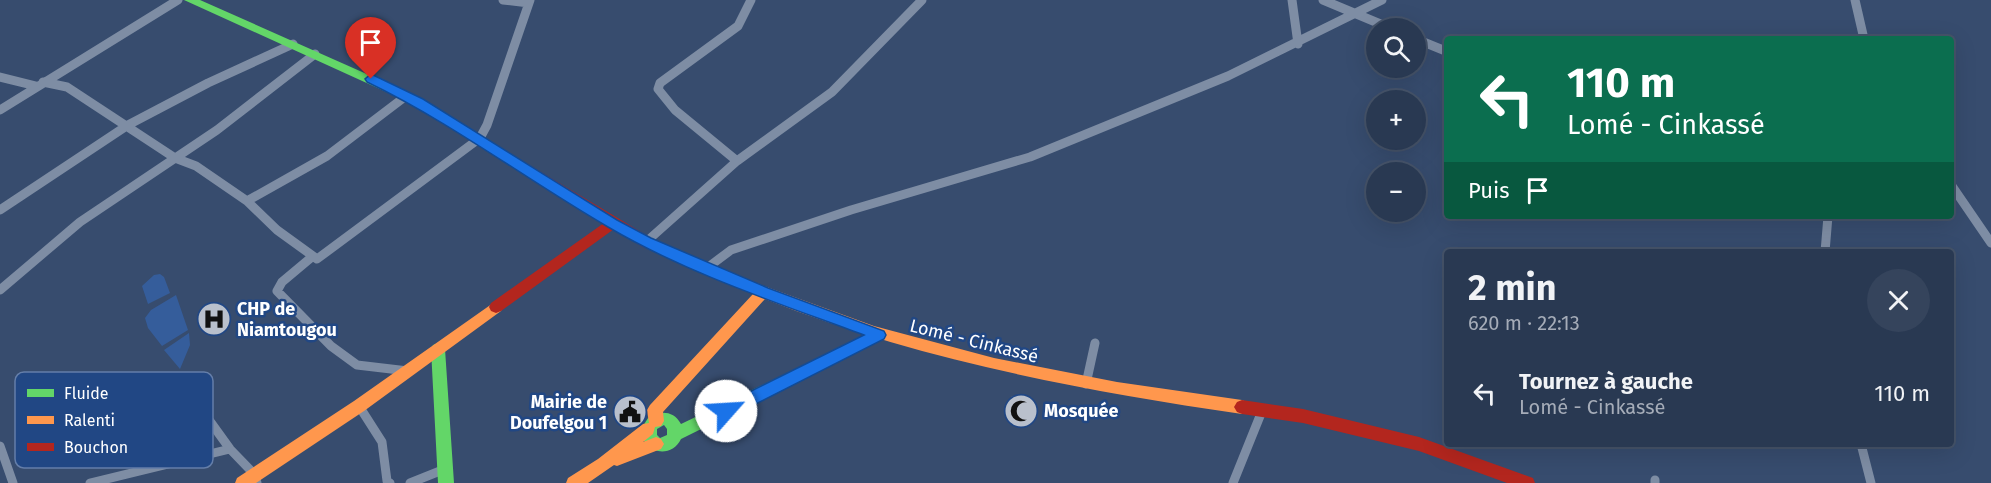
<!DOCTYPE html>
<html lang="fr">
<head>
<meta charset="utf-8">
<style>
  body { margin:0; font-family:"Fira Sans",sans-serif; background:#35445c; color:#f1f3f6; height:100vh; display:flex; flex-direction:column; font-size:22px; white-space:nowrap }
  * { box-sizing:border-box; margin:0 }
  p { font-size:20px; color:#a5acb8 }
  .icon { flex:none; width:33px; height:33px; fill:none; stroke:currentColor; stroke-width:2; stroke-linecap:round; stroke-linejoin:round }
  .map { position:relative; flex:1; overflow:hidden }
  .panel { position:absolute; left:1444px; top:249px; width:510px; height:198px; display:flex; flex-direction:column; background:#293952; border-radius:6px; box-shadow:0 6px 24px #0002,0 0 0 2px #455369 }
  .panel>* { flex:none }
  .banner { position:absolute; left:1444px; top:36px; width:510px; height:183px; border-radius:6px; box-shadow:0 6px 24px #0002,0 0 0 2px #455369; background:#0b6e4f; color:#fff; overflow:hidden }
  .fabs { position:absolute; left:1366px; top:18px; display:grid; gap:12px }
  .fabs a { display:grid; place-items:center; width:60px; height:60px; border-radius:50%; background:#293952; box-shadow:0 6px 24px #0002,0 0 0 2px #455369; font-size:30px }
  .pin { position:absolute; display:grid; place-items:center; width:51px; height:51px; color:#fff; margin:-62px -26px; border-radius:50% 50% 50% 0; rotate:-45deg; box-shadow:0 0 6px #0007 }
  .pin .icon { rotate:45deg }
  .me { position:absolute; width:66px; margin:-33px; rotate:64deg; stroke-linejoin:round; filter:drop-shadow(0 0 4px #0008) }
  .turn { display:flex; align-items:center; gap:21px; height:126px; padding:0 24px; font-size:27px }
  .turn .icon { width:78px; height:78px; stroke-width:2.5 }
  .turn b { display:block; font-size:42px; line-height:51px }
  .then { display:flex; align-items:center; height:57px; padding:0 24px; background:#0003; gap:12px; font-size:22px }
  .round { display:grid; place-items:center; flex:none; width:63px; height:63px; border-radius:32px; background:#35445c }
  .overview { display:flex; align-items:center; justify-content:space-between; height:102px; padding:0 24px }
  h1 { font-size:36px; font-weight:700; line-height:45px }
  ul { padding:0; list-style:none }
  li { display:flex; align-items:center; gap:18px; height:84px; padding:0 24px }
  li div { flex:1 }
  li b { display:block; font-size:22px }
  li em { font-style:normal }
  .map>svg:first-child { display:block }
  .green { fill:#355d9b }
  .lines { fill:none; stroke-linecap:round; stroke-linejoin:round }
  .street { stroke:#7e8da4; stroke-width:9 }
  .fast { fill:#63d668; fill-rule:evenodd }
  .slow { fill:#ff974d; fill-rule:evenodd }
  .jam { fill:#b3261e; fill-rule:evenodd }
  .route { fill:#1a73e8; stroke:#114b97; stroke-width:1.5 }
  .labels { text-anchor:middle; stroke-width:5; stroke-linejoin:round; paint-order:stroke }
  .poi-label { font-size:18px; font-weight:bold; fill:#fff; stroke:#214784; text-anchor:start }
  .street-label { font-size:18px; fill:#fff; stroke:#214784 }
  .key { fill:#214784; stroke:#647ea9; stroke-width:1.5 }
  .key-label { font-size:16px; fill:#fff }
</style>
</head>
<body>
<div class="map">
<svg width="1991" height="483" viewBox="0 0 1991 483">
  <rect width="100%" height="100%" fill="#374c6e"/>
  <path class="green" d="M160 274 164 277 170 293 148 304 142 286 154 275Z
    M176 295 188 330 162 346 148 328 145 318 151 310Z
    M189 333 190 345 180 369 164 350Z"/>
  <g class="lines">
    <path class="street" d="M503 0 529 3
      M1292 0 1298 44
      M1323 0 1390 28
      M1855 0 1864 39
      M1416 39 1448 52
      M0 77 36 86
      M43 82 67 87 175 158 196 166 247 201 277 230 317 259 480 138 487 125 530 0
      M0 110 178 0
      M737 161 675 110 658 89 660 83 738 26 751 0
      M1952 186 1991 243
      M247 201 327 156 406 96
      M0 210 128 125 208 83 293 44
      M646 242 737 161 832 92 922 0
      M1825 252 1828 216
      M313 256 282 282 277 291 331 346 357 365 408 371
      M707 268 731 250 851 210 1030 157 1228 76 1382 0
      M0 290 80 222 217 130 315 54
      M1086 384 1095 343
      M359 406 382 442 387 481 390 483
      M204 413 230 449 254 474 257 483
      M1861 444 1871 483
      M0 446 13 483
      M1655 480V483
      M90 483 230 449
      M410 483 445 469
      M1233 483 1262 411"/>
    <path class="fast" d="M184 0H200L423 99 442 113 436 117 415 105Z
      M879 329 884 331 886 335 884 339 681 439C671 460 641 453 641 429L650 415C663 411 674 411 681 424ZM664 425 667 429V435L660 438 657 435V429Z
      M438 343 443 345 445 349 454 483H438L431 349 433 345Z"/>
    <path class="slow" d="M756 283 874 326 994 358 1117 382 1242 400 1247 402 1250 407 1247 412 1242 414C1079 390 919 360 765 299L663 412 664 421 661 426 655 427 653 434 643 442 656 437 661 439 664 444 661 449 617 466 614 465 588 483H566L568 478 598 459 643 424 649 423 647 410 650 405 753 294 749 289 751 285Z
      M496 301 501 303 503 307 501 311 364 411 256 483H235L237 478 354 401Z"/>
    <path class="jam" d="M436 109 651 238 761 285 763 289 761 293H751L641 246 614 229 501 311 496 313 491 311 489 307 491 303 604 223 432 116 430 113Z
      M1242 400 1303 409 1419 437 1533 478 1535 483H1507L1419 451 1303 423 1242 414 1237 412 1234 407 1237 402Z"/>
  </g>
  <path class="route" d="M371 74 423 99 617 220 651 238 768 288 884 331 886 335 884 339 732 416H721L719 411 721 406 864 335C778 303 688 274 608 227 527 180 452 123 367 82L365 79Z"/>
  <defs>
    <g id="hospital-disc" transform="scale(1.725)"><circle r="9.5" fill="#b9c0cc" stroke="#214784"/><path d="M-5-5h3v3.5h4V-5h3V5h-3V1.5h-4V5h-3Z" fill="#111"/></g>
    <g id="mosque-disc" transform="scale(1.725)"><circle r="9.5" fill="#b9c0cc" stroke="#214784"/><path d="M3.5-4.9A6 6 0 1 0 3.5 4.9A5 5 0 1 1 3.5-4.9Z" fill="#111"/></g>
    <g id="civic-disc" transform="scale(1.725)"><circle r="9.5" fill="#b9c0cc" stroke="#214784"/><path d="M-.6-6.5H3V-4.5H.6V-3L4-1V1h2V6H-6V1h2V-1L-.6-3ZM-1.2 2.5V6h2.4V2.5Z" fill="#111"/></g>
  </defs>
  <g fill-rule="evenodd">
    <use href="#hospital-disc" x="214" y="319"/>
    <use href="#mosque-disc" x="1021" y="411"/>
    <use href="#civic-disc" x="630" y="412"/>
  </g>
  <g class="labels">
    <g class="poi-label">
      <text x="237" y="315">CHP de<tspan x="237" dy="21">Niamtougou</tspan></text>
      <text x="607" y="408" text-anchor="end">Mairie de<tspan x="607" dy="21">Doufelgou 1</tspan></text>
      <text x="1044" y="417">Mosquée</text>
    </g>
    <g class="street-label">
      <text transform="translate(974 341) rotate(14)" y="6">Lomé - Cinkassé</text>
    </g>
  </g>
  <rect x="15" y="372" width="198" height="96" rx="9" class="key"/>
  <rect x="27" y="389" width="27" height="8" fill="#63d668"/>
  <rect x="27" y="416" width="27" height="8" fill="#ff974d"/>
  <rect x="27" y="443" width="27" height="8" fill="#b3261e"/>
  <g class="key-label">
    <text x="64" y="399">Fluide</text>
    <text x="64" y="426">Ralenti</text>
    <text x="64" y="453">Bouchon</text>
  </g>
</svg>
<div class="fabs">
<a><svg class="icon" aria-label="search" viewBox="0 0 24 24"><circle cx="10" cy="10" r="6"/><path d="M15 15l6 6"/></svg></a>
<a>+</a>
<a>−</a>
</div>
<div class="pin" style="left:371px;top:79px;background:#d93025"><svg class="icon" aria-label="arrive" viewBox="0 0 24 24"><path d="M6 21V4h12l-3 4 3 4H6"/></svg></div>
<svg class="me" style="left:726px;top:411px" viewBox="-20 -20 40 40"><circle r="19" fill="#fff"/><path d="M0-13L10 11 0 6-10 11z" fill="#1a73e8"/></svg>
<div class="banner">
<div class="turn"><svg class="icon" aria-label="left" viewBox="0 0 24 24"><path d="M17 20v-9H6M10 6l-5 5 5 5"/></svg><div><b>110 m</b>Lomé - Cinkassé</div></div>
<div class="then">Puis<svg class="icon" aria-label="arrive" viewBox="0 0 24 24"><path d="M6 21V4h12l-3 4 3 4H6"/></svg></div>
</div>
<section class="panel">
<div class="overview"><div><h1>2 min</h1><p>620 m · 22:13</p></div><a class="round"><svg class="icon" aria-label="close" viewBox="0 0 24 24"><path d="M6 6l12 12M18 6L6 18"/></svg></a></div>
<ul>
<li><svg class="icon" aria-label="left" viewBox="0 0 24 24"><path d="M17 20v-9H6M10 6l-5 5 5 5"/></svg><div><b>Tournez à gauche</b><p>Lomé - Cinkassé</p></div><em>110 m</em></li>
</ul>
</section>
</div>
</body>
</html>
